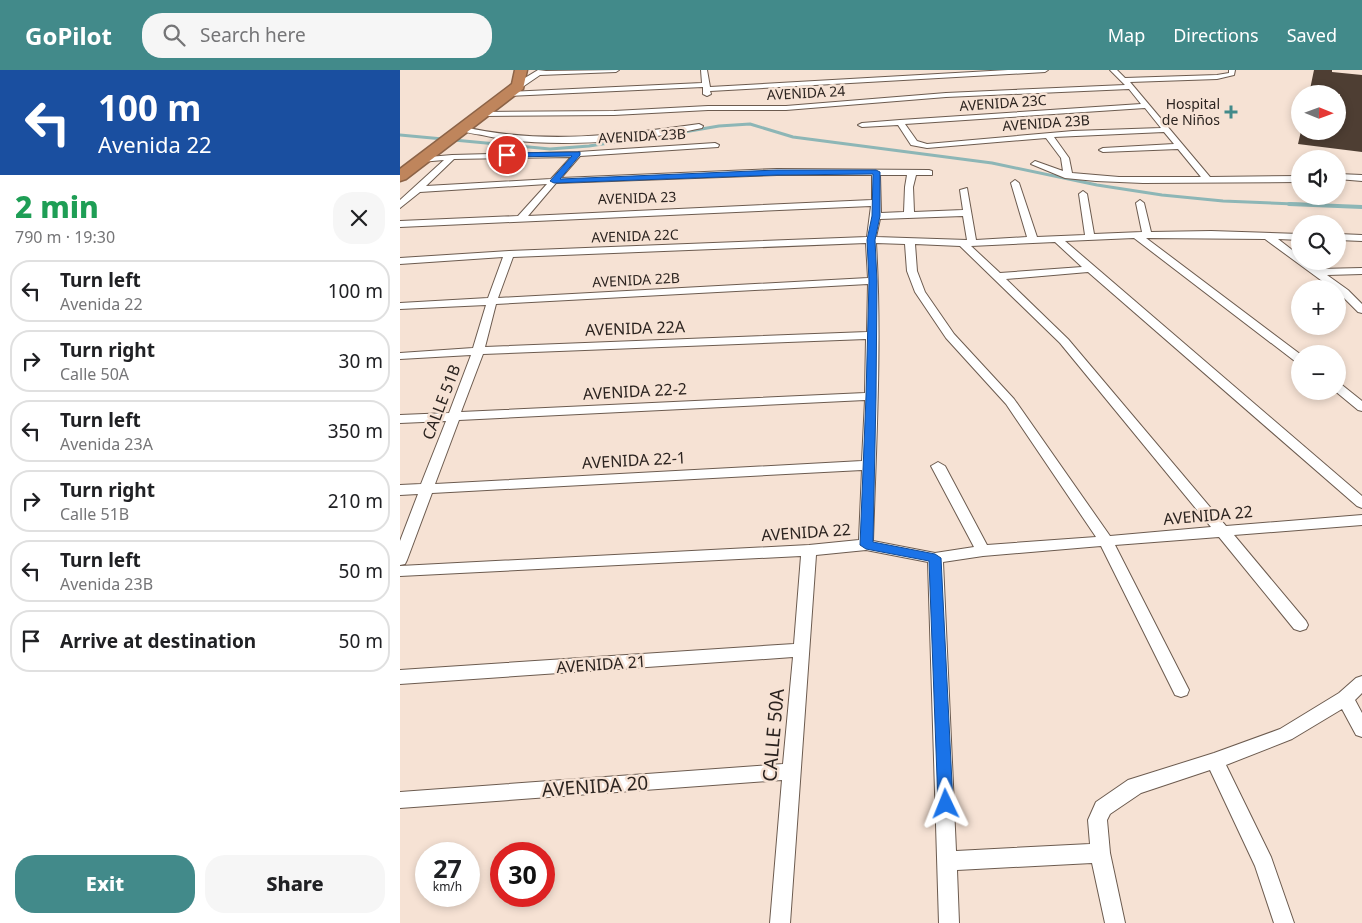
<!DOCTYPE html>
<html lang="en">
<head>
<meta charset="utf-8">
<style>
  body { margin:0; font-family:"Noto Sans",sans-serif; background:#f6f6f6; color:#202124; height:100vh; display:flex; flex-direction:column; font-size:19px; white-space:nowrap }
  * { box-sizing:border-box; margin:0 }
  p { font-size:16px; color:#757577 }
  .icon { flex:none; width:28px; height:28px; fill:none; stroke:currentColor; stroke-width:2; stroke-linecap:round; stroke-linejoin:round }
  .map { position:relative; flex:1; overflow:hidden }
  .side { display:flex; flex-direction:column; background:#fff; width:400px }
  .side>* { flex:none }
  .top-card { background:#1a4fa0; color:#fff; overflow:hidden }
  .needle { width:32px; rotate:91deg }
  .tools { position:absolute; left:891px; top:15px; display:grid; gap:10px }
  .tools a { display:grid; place-items:center; width:55px; height:55px; border-radius:50%; background:#fff; box-shadow:0 2px 8px #0003; font-size:25px }
  .speed { position:absolute; left:15px; top:772px; display:flex; gap:10px; font-size:25px; font-weight:700; text-align:center }
  .speed>* { display:grid; place-content:center; width:65px; height:65px; border-radius:50%; background:#fff; box-shadow:0 2px 8px #0003; line-height:1 }
  .speed small { font-size:12px; font-weight:400 }
  .speed .limit { border:8px solid #d22; background:#fff; color:#111 }
  .pin { position:absolute; display:grid; place-items:center; width:42px; height:42px; color:#fff; margin:-21px; border:2px solid #fff; border-radius:50%; box-shadow:0 1px 5px #0007 }
  .me { position:absolute; width:55px; margin:-28px; rotate:358deg; stroke-linejoin:round; filter:drop-shadow(0 0 4px #0008) }
  .turn { display:flex; align-items:center; gap:18px; height:105px; padding:0 15px; font-size:22px }
  .turn .icon { width:65px; height:65px; stroke-width:2.5 }
  .turn b { display:block; font-size:35px; line-height:42px }
  .round { display:grid; place-items:center; flex:none; width:52px; height:52px; border-radius:20px; background:#f6f6f6 }
  .overview { display:flex; align-items:center; justify-content:space-between; height:85px; padding:0 15px }
  h1 { font-size:30px; font-weight:800; line-height:38px; color:#1e9e55 }
  .action { display:flex; gap:10px; margin-top:auto; padding:10px 15px }
  .action a { flex:1; height:58px; border-radius:20px; background:#428a8a; color:#fff; font-size:20px; font-weight:800; line-height:58px; text-align:center }
  .action a+a { background:#f6f6f6; color:#202124 }
  ul { padding:0; list-style:none }
  li { display:flex; align-items:center; gap:15px; height:62px; margin:0 10px 8px; padding:0 5px; border:2px solid #e0e0e0; border-radius:20px }
  li div { flex:1 }
  li b { display:block; font-size:19px }
  li em { font-style:normal }
  header { display:flex; align-items:center; gap:30px; box-sizing:border-box; height:70px; padding:0 25px; background:#428a8a; color:#fff }
  header strong { font-size:24px }
  nav { display:flex; gap:28px; margin-inline-start:auto; font-size:18px }
  .search { width:350px; height:45px; background:#f6f6f6; display:flex; align-items:center; gap:12px; box-sizing:border-box; padding:0 18px; border-radius:20px; color:#757577; font-size:19px }
  main { display:flex; flex:1; min-height:0 }
  .map>svg:first-child { display:block }
  .lines { fill:none; stroke-linecap:round; stroke-linejoin:round }
  .stream-far1 { stroke:#8db6b6; stroke-width:3 }
  .stream { stroke:#8db6b6; stroke-width:4 }
  .building { fill:#4e3e33 }
  .street-casing { stroke:#6c5b4f; stroke-width:2 }
  .highway-casing { stroke:#8c6347; stroke-width:3 }
  .street { fill:#fff; fill-rule:evenodd }
  .highway { fill:#bf855c; fill-rule:evenodd }
  .route { fill:#1a73e8; stroke:#114b97 }
  .poi-dot { fill:#428a8a; stroke:#f6e2d4; stroke-width:2 }
  .labels { text-anchor:middle; stroke-width:5; stroke-linejoin:round; paint-order:stroke }
  .far-street-label { font-size:14px; fill:#2c2420; stroke:#f6e2d4 }
  .far-poi-label { font-size:14px; fill:#2c2420; stroke:#f6e2d4; text-anchor:end }
  .street-label { font-size:16px; fill:#2c2420; stroke:#f6e2d4 }
  .near-street-label { font-size:19px; fill:#2c2420; stroke:#f6e2d4 }
</style>
</head>
<body>
<header>
<strong>GoPilot</strong>
<div class="search"><svg class="icon" aria-label="search" viewBox="0 0 24 24"><circle cx="10" cy="10" r="6"/><path d="M15 15l6 6"/></svg>Search here</div>
<nav><a>Map</a><a>Directions</a><a>Saved</a></nav>
</header>
<main>
<section class="side">
<div class="top-card">
<div class="turn"><svg class="icon" aria-label="left" viewBox="0 0 24 24"><path d="M17 20v-9H6M10 6l-5 5 5 5"/></svg><div><b>100 m</b>Avenida 22</div></div>
</div>
<div class="overview"><div><h1>2 min</h1><p>790 m · 19:30</p></div><a class="round"><svg class="icon" aria-label="close" viewBox="0 0 24 24"><path d="M6 6l12 12M18 6L6 18"/></svg></a></div>
<ul>
<li><svg class="icon" aria-label="left" viewBox="0 0 24 24"><path d="M17 20v-9H6M10 6l-5 5 5 5"/></svg><div><b>Turn left</b><p>Avenida 22</p></div><em>100 m</em></li>
<li><svg class="icon" aria-label="right" viewBox="0 0 24 24"><path d="M7 20v-9h11M14 6l5 5-5 5"/></svg><div><b>Turn right</b><p>Calle 50A</p></div><em>30 m</em></li>
<li><svg class="icon" aria-label="left" viewBox="0 0 24 24"><path d="M17 20v-9H6M10 6l-5 5 5 5"/></svg><div><b>Turn left</b><p>Avenida 23A</p></div><em>350 m</em></li>
<li><svg class="icon" aria-label="right" viewBox="0 0 24 24"><path d="M7 20v-9h11M14 6l5 5-5 5"/></svg><div><b>Turn right</b><p>Calle 51B</p></div><em>210 m</em></li>
<li><svg class="icon" aria-label="left" viewBox="0 0 24 24"><path d="M17 20v-9H6M10 6l-5 5 5 5"/></svg><div><b>Turn left</b><p>Avenida 23B</p></div><em>50 m</em></li>
<li><svg class="icon" aria-label="arrive" viewBox="0 0 24 24"><path d="M6 21V4h12l-3 4 3 4H6"/></svg><div><b>Arrive at destination</b></div><em>50 m</em></li>
</ul>
<div class="action"><a>Exit</a><a>Share</a></div>
</section>
<div class="map">
<svg width="962" height="853" viewBox="0 0 962 853">
  <rect width="100%" height="100%" fill="#f6e2d4"/>
  <g class="lines">
    <path class="stream-far1" d="M278 63 319 56 350 54 393 67 592 93 697 115 762 125 823 131 918 135
      M0 65 150 79 189 76 248 67"/>
    <path class="stream" d="M889 134 962 137"/>
  </g>
  <path class="building" d="M914 0H932V2L962 5V82L898 74 901 61H938L940 24H909Z"/>
  <g class="lines">
    <g class="street-casing">
      <path id="street" d="M138 0 146 1 219 0 216 2 140 5 121 18H115V14Z
        M301 0H307L310 17 608 0H648L645 2 310 21 311 24 307 26 303 24V17L108 26 104 24 108 22 302 13Z
        M710 0H717L725 8 817 5 829 3V0H835L834 5 817 9 730 12 810 107 900 106V112L743 113 696 111 665 108 631 94 635 91 663 101 661 88 646 68 527 78 511 75 498 55 462 57 458 55 462 53 500 50 741 34 729 19 546 27 386 40H308L214 45 83 46 79 44 83 42 214 41 308 36H386L546 23 725 15ZM745 38 761 58 673 61 527 74 517 71 505 54ZM764 62 774 74 703 78 699 80 703 82 778 79 801 107H719L672 103 669 88 654 67Z
        M299 54 303 56 302 58C239 72 144 80 82 65 75 64 66 63 60 59L64 57C143 75 220 65 299 54Z
        M315 73 319 75 318 77 180 86 161 108 377 99 529 100 532 101V105H516L513 117 514 142 563 140 560 120 567 118 576 170 627 167 611 113 615 110 619 113 637 167 685 165 679 124 683 121 687 124 694 164 742 162 736 133 740 130 744 133 751 162 811 161 900 164V170L878 169 900 186V191H908L919 199 962 198V204L927 205 948 220 962 234V243L958 242 938 222V219H933L865 169 746 168 900 284V293L896 292 734 168 665 171 962 426V438L957 436 688 202 606 209 668 269 826 456 962 445V455L834 465 906 551 908 555 906 559 900 561 894 559 819 467 715 475 789 620 787 625 781 627 775 625 701 476 583 486 543 492 556 781 690 774 688 750 696 732 728 710 814 683 880 659 939 623 956 608 962 606V623L955 630 962 643V667L956 665 942 639 892 669 826 695 871 787 894 853H874L855 796 810 700 741 723 710 744 707 750 710 783 725 853H705L692 793 557 800 559 853H539L528 492 466 480 416 485 390 853H370L382 710 0 738V722L383 694 393 587 0 614V600L394 574 401 486 0 506V496L409 475 459 470 462 400 32 423 7 490 5 494 0 495V471L18 424 0 425V415L21 414 46 351 0 353V345L49 343 71 285 0 289V283L73 278 86 235 0 239V233L88 228 103 187 0 194V188L109 181 467 167 471 136 0 157V151L118 146 147 114 20 122 0 138V130L44 90 20 92 16 90 17 88 52 85 178 82ZM171 87 151 109 26 116 54 89ZM377 105H472V130L128 146 156 113ZM480 105H507L505 117 504 142 481 143ZM563 146 567 170 476 167 480 149ZM655 172 682 197 600 203 571 176ZM466 173 468 208 98 228 113 187ZM476 173 505 174 507 201 515 222 546 268 606 334 696 467 587 475 545 396 538 392 531 396 574 477 535 483 473 471C476 372 482 273 476 173ZM515 174 560 176 660 273 811 457 710 466 614 329 554 264 525 222 517 201ZM468 214 467 262 85 277 96 234ZM466 269 465 323 61 342 83 284ZM465 330 462 391 35 414 59 350Z
        M938 104 962 105V111L938 109Z
        M938 164 962 165V171L938 170Z
        M938 314 942 315 962 331V341L958 340 935 321H938Z"/>
    </g>
    <g class="highway-casing">
      <path id="highway" d="M115 0H127L123 19 6 109 0 111V99L112 14Z"/>
    </g>
    <use href="#street" class="street"/>
    <use href="#highway" class="highway"/>
  </g>
  <path class="route" d="M180 82V85L160 109 377 100H476L480 102V146L475 170 477 211 476 326 473 472 535 484 541 488 553 734 551 739 546 742 540 739 538 734 529 491 466 479 460 475 466 326 469 211 467 170 472 146 473 104 377 105 154 113 150 111 172 86 107 87 104 85 107 83Z"/>
  <path class="poi-dot" d="M828.5 34.5h5v5h5v5h-5v5h-5v-5h-5v-5h5z"/>
  <g class="labels">
    <g class="far-street-label">
      <text transform="translate(406 23) rotate(-3)" y="5">AVENIDA 24</text>
      <text transform="translate(603 33) rotate(-4)" y="5">AVENIDA 23C</text>
      <text transform="translate(646 53) rotate(-4)" y="5">AVENIDA 23B</text>
      <text transform="translate(242 66) rotate(-3)" y="5">AVENIDA 23B</text>
      <text transform="translate(237 128) rotate(-2)" y="5">AVENIDA 23</text>
      <text transform="translate(235 166) rotate(-2)" y="5">AVENIDA 22C</text>
      <text transform="translate(236 210) rotate(-3)" y="5">AVENIDA 22B</text>
    </g>
    <g class="far-poi-label">
      <text x="820" y="39">Hospital<tspan x="820" dy="16">de Niños</tspan></text>
    </g>
    <g class="street-label">
      <text transform="translate(235 258) rotate(-2)" y="6">AVENIDA 22A</text>
      <text transform="translate(235 321) rotate(-3)" y="6">AVENIDA 22-2</text>
      <text transform="translate(41 332) rotate(-69)" y="6">CALLE 51B</text>
      <text transform="translate(234 390) rotate(-3)" y="6">AVENIDA 22-1</text>
      <text transform="translate(808 445) rotate(-5)" y="6">AVENIDA 22</text>
      <text transform="translate(406 462) rotate(-4)" y="6">AVENIDA 22</text>
      <text transform="translate(201 594) rotate(-4)" y="6">AVENIDA 21</text>
    </g>
    <g class="near-street-label">
      <text transform="translate(373 665) rotate(-85)" y="7">CALLE 50A</text>
      <text transform="translate(195 716) rotate(-4)" y="7">AVENIDA 20</text>
    </g>
  </g>
</svg>
<div class="tools">
<a><svg class="needle" viewBox="-14 -14 28 28"><path d="M0-13l5 13h-10z" fill="#e53935"/><path d="M0 13l5-13h-10z" fill="#757577"/></svg></a>
<a><svg class="icon" aria-label="sound" viewBox="0 0 24 24"><path d="M4 9h4l5-4v14l-5-4H4zM17 9q2 3 0 6"/></svg></a>
<a><svg class="icon" aria-label="search" viewBox="0 0 24 24"><circle cx="10" cy="10" r="6"/><path d="M15 15l6 6"/></svg></a>
<a>+</a>
<a>−</a>
</div>
<div class="speed"><div>27<small>km/h</small></div><div class="limit">30</div></div>
<div class="pin" style="left:107px;top:85px;background:#d93025"><svg class="icon" aria-label="arrive" viewBox="0 0 24 24"><path d="M6 21V4h12l-3 4 3 4H6"/></svg></div>
<svg class="me" style="left:546px;top:734px" viewBox="-20 -20 40 40"><path d="M0-17L14 15 0 8-14 15z" fill="#1a73e8" stroke="#fff" stroke-width="4"/></svg>
</div>
</main>
</body>
</html>
